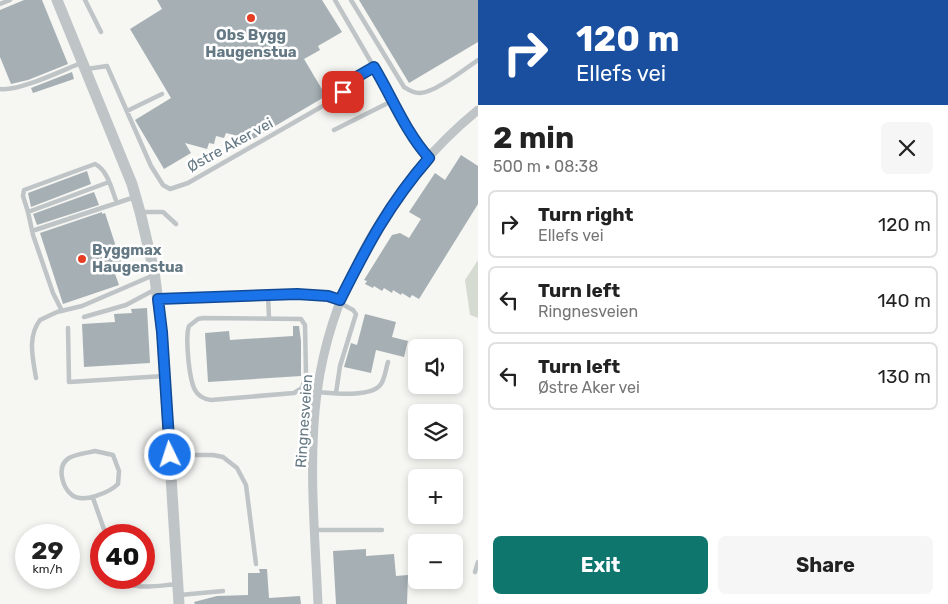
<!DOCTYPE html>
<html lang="en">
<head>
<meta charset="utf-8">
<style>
  body { margin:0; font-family:Rubik,sans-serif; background:#f6f6f6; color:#222; height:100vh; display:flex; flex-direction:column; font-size:19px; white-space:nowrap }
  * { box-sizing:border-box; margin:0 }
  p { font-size:16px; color:#767676 }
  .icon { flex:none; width:28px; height:28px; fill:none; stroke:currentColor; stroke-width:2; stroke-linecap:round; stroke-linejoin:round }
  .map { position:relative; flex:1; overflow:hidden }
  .drawer { display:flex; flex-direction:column; background:#fff; width:470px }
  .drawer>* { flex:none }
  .top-card { background:#1a4fa0; color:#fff; overflow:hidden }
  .controls { position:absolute; left:408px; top:339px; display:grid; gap:10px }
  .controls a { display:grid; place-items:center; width:55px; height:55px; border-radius:8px; background:#fff; box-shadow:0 2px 8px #0003; font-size:25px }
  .speed { position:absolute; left:15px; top:524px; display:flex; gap:10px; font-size:25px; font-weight:700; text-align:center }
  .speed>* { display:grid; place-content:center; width:65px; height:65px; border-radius:50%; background:#fff; box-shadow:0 2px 8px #0003; line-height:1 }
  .speed small { font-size:12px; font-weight:400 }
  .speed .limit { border:8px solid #d22; background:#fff; color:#111 }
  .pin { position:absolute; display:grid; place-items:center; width:42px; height:42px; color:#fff; margin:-21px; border-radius:10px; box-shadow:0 2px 8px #0006 }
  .me { position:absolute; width:55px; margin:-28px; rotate:356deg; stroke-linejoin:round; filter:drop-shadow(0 0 4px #0008) }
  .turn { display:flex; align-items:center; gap:18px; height:105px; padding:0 15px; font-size:22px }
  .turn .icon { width:65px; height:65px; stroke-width:2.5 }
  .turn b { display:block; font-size:35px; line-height:42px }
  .round { display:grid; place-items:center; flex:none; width:52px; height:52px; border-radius:8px; background:#f6f6f6 }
  .head { display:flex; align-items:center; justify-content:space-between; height:85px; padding:0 15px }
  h1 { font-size:30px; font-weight:700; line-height:38px }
  .cta { display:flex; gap:10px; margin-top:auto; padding:10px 15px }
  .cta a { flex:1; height:58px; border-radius:8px; background:#0f766e; color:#fff; font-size:20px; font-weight:700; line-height:58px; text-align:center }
  .cta a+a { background:#f6f6f6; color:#222 }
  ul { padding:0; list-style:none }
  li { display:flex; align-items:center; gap:15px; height:68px; margin:0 10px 8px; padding:0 5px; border:2px solid #e0e0e0; border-radius:8px }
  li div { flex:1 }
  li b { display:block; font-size:19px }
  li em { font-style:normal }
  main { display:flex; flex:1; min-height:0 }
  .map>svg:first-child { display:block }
  .green { fill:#d6dbd2 }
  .building { fill:#a6b0b4 }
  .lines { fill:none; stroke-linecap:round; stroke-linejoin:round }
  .service { stroke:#bfc4c7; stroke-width:4.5 }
  .minor { stroke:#bfc4c7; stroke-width:9 }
  .tertiary { stroke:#bfc4c7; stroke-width:11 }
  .route-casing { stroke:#114b97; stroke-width:12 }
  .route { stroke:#1a73e8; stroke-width:9 }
  .poi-dot { fill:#e53e24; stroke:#fff; stroke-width:2 }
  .labels { text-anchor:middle; stroke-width:5; stroke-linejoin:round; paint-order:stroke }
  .poi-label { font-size:15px; font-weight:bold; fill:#657984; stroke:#fff }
  .street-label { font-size:15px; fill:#657984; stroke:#fff }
</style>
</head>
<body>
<main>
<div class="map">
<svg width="478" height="604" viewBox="0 0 478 604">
  <rect width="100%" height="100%" fill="#f6f6f3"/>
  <path class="green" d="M478 260V318L470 315 465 280Z"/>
  <path class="building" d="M24 0H42L68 64 28 80 11 84 0 57V10Z
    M157 0H322L342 32 318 46 320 50 304 59 326 96 243 145 238 136 226 133 224 138 216 136 214 144 209 143 207 149 185 143 191 153 164 169 135 120 171 98 130 29 162 9Z
    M359 0H478V42L409 83Z
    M72 72 74 79 33 93 31 88Z
    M461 155 478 166V204L419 299 412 295 410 298 402 293 401 295 393 290 392 293 384 288 382 291 374 286 373 288 365 284 367 281 364 280 392 235 400 233 409 238 421 219 409 212 435 173 445 180Z
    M87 171 91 184 31 207 28 193Z
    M94 192 99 205 37 225 33 214Z
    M102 212V214L105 213 123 268 114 271 119 285 63 304 40 233Z
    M147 308 150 363 84 367 82 324 115 322 114 314 132 313 131 309Z
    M365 314 396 322 392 337 408 341 404 357 376 350 371 373 344 367 351 343 357 345Z
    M293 326H299L301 341V376L208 382 205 333 229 331 230 340 293 336Z
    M366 549V556L394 554 396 576 408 575 407 604H336L333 551Z
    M259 569H267L269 598 300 596 301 604H195L194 602 217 596 248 595V573H260Z"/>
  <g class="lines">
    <path class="service" d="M85 0 101 32
      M335 0 389 93 395 107 429 158
      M351 0 404 87C409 90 413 93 419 93 433 94 465 69 478 60
      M0 4 10 0
      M87 69 107 66 151 166 163 185 170 189 188 183 321 107 343 91 355 78 374 67
      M0 89C18 92 63 70 81 63
      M127 111 162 94
      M334 130 392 101
      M28 212 109 182
      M140 212H163L176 224
      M32 231 135 197
      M268 295 269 318
      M62 311 53 293 33 235 28 212 23 196 24 190 95 164C108 170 112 191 117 203
      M84 317 126 305 156 289
      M203 318 301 319 305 325 306 375 302 388 294 393 211 400C204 399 198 396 195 390 189 379 185 337 189 326L198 319Z
      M68 328 69 382 164 376
      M36 378C33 359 27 337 40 320L57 312 82 306 154 275
      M317 392C332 393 372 398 381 384 385 378 386 368 388 362
      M336 393 340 366 356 314 353 310 340 303
      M95 451 113 455 119 471 118 484C110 492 83 504 72 495 62 487 56 466 69 458 76 454 87 453 95 451Z
      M171 455H213L223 457 237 468 246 485 256 564
      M93 498 106 535
      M315 530H382
      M475 572 478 562
      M120 578C133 592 160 585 178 584
      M180 595 223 591"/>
    <path class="minor" d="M158 299 297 294 328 296 340 300
      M318 604C315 534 308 462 317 393 331 284 394 179 478 110"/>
    <path class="tertiary" d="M57 0 132 184 140 212 154 271 162 333 179 604"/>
  </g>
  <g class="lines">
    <g class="route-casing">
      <path id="route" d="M170 455 162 332 158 299 297 294 328 296 340 300C367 246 389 204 429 158 405 131 392 97 374 67L355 78 343 92"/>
    </g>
    <use href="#route" class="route"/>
  </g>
  <g class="poi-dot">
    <circle cx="251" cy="18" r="5"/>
    <circle cx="82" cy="259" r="5"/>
  </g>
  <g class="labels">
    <g class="poi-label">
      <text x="251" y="40">Obs Bygg<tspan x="251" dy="17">Haugenstua</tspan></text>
      <text x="92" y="255" text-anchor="start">Byggmax<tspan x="92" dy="17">Haugenstua</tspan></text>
    </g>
    <g class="street-label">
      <text transform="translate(230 145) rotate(-29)" y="5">Østre Aker vei</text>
      <text transform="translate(304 421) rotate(-86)" y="5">Ringnesveien</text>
    </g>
  </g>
</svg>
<div class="controls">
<a><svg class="icon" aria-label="sound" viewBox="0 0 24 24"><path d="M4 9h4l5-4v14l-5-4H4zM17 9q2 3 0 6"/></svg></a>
<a><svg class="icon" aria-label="layers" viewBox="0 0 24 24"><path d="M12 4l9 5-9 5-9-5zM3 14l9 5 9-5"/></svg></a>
<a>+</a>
<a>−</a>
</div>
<div class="speed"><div>29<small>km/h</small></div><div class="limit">40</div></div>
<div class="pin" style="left:343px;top:92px;background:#d93025"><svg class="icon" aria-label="arrive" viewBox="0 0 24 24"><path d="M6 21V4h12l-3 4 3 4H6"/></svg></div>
<svg class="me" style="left:170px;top:455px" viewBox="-20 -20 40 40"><circle r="17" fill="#1a73e8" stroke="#fff" stroke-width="3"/><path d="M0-11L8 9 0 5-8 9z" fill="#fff"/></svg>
</div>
<section class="drawer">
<div class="top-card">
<div class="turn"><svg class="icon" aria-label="right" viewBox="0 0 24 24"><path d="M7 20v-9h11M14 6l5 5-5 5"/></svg><div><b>120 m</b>Ellefs vei</div></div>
</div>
<div class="head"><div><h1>2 min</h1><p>500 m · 08:38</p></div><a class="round"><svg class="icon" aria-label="close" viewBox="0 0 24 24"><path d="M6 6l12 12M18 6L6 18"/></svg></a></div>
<ul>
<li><svg class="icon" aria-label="right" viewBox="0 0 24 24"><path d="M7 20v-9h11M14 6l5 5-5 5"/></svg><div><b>Turn right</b><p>Ellefs vei</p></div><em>120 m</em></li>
<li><svg class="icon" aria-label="left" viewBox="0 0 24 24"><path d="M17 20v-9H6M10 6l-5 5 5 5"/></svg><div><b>Turn left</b><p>Ringnesveien</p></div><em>140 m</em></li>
<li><svg class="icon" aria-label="left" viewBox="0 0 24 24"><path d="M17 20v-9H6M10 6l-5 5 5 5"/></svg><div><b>Turn left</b><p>Østre Aker vei</p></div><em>130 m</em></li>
</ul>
<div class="cta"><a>Exit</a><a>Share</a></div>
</section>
</main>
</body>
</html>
